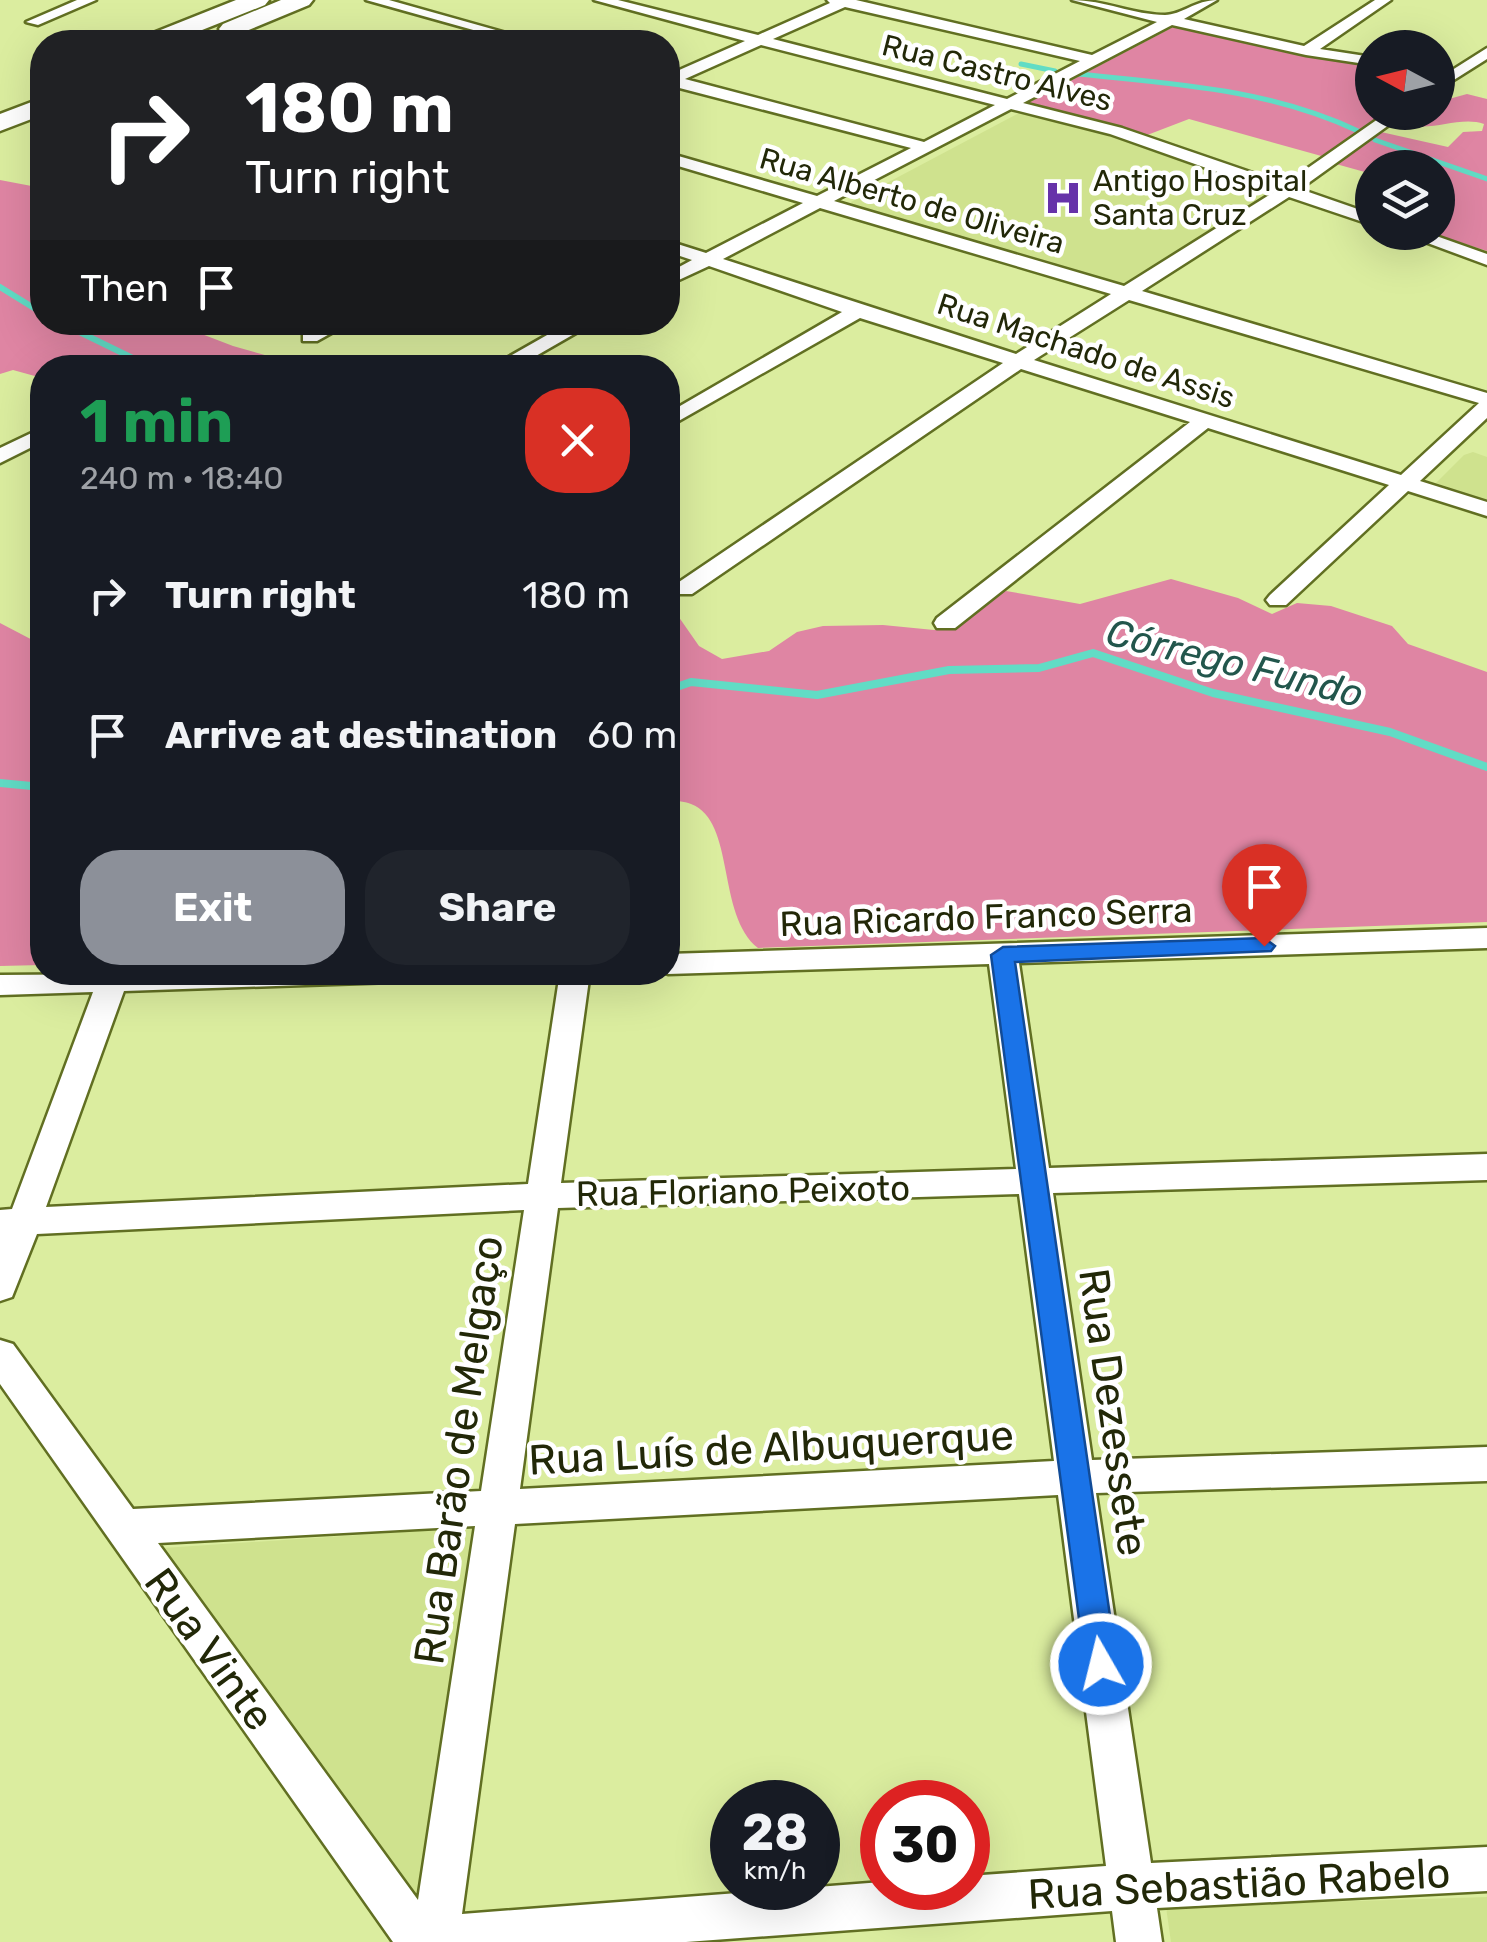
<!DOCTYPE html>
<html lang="en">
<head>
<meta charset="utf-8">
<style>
  body { margin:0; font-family:Rubik,sans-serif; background:#20242c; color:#f1f3f6; height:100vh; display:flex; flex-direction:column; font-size:38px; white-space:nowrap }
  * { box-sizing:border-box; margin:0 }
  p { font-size:32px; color:#9ea1a6 }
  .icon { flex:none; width:55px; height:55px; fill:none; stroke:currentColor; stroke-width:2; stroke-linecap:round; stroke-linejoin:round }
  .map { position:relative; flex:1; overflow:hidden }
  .drawer { position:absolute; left:30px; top:355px; width:650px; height:630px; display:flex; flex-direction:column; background:#171b24; border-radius:40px; box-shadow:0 10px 40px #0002 }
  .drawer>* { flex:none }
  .banner { position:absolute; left:30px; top:30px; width:650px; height:305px; border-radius:40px; box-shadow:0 10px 40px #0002; background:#202124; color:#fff; overflow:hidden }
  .needle { width:65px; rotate:277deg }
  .tools { position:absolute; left:1355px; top:30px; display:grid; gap:20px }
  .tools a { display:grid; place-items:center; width:100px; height:100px; border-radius:50%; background:#171b24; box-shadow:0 10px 40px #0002; font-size:50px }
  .speed { position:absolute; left:710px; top:1780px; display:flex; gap:20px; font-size:50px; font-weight:700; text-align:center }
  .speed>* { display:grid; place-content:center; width:130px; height:130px; border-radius:50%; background:#171b24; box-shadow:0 10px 40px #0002; line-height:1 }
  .speed small { font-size:25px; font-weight:400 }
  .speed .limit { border:15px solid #d22; background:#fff; color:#111 }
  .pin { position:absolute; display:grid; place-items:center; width:85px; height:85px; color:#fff; margin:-102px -42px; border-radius:50% 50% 50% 0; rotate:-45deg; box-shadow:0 0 10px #0007 }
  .pin .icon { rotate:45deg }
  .me { position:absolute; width:110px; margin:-55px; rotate:352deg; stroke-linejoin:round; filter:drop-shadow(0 0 8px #0008) }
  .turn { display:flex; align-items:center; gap:35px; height:210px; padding:0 50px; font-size:45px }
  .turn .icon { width:130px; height:130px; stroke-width:2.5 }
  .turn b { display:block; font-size:70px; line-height:85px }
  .then { display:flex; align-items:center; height:95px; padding:0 50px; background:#0003; gap:20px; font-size:38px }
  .round { display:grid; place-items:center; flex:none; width:105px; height:105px; border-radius:40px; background:#20242c }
  .overview { display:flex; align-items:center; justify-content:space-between; height:170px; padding:0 50px }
  h1 { font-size:60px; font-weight:700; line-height:75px; color:#1e9e55 }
  .button { display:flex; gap:20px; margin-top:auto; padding:20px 50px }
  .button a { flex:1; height:115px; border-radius:40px; background:#8c9099; color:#fff; font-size:40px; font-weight:700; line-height:115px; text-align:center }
  .button a+a { background:#20242c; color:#f1f3f6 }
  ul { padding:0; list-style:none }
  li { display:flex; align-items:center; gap:30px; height:140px; padding:0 50px }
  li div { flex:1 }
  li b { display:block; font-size:38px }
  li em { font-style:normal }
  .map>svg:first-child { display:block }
  .built { fill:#cfe28e }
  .forest { fill:#df85a3 }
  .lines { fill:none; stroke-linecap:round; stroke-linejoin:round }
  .stream-far2 { stroke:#61dcc5; stroke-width:5 }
  .stream-far1 { stroke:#61dcc5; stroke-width:6 }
  .stream { stroke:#61dcc5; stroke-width:8 }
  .street-casing { stroke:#616f22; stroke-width:5 }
  .primary-casing { stroke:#616f22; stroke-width:5 }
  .street { fill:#fff; fill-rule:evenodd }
  .primary { fill:#fff; fill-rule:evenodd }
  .route { fill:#1a73e8; stroke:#114b97; stroke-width:2.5 }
  .labels { text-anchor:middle; stroke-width:9; stroke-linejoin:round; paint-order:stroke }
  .far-street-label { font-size:30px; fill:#222808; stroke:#fff }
  .far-poi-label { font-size:30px; fill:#222808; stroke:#fff; text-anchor:start }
  .street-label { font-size:35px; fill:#222808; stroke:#fff }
  .water-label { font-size:38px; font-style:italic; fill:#22564c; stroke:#fff }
  .near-street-label { font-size:42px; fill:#222808; stroke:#fff }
</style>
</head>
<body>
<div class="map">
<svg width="1487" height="1942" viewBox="0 0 1487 1942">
  <rect width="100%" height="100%" fill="#dbed9f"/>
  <path class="built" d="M1021 112 1112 133 1276 191 1131 286 853 205 851 202Z
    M1473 452 1487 457V501L1436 483 1464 455Z
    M480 1527 424 1914 163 1548Z
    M1487 1897V1942H1171L1166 1907Z"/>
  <path class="forest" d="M1177 25 1291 53 1372 64V112L1391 113 1325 157 1189 119 1142 137 1028 103Z
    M1467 94 1487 99V251L1431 233 1438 232V189L1443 185 1438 181V168H1372V174L1336 164 1381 132 1448 147 1463 132 1482 131 1484 124C1458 115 1426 135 1404 122L1413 113 1438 112V102Z
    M0 180 42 188V247L33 251 42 258V322L173 323 233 346 308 367 42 368V378L13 370 0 374Z
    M1171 579 1238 598 1272 614 1297 603 1331 606 1392 626 1408 644 1487 672V922L758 948C716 915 736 821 691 804 684 801 675 801 668 800V591L676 613 699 646 722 659 769 651 797 632 823 626 883 625 934 630 956 625 978 606 1006 591 1080 604Z
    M0 623 42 645V965L0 966Z"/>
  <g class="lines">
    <path class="stream-far2" d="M1021 64 1055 71
      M1078 74C1175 84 1269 89 1358 131
      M1375 140 1487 179"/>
    <path class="stream-far1" d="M0 287 42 313
      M59 322 153 368"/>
    <path class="stream" d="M668 690 691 682 817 695 949 670 1039 668 1093 653 1213 693 1390 732 1487 767
      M0 783 42 787"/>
    <g class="street-casing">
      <path id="street" d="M77 0H96L38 25 26 22Z
        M366 0H389L538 42H516Z
        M594 0H618L758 35 830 3 827 0H856L1092 55 1157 22 1072 0C1104 0 1134 15 1165 15 1181 15 1196 0 1217 0L1184 19 1304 46 1375 0H1391L1320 49 1372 57V65L1306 55 1172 25 1023 103 1122 128 1285 184 1388 112H1407L1300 189 1372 214V225L1289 197 1142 291 1487 393V418L1420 481 1487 502V516L1408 491 1286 605H1270L1266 600 1270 595 1389 485 1208 428 955 628H937L934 623 937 618 1190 422 1021 369 692 594H676L672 589 676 584 1003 363 860 318 668 427V413L842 312 709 266 668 285V273L692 260 668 252V241L706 253 803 203 668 163V153L817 196 911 148 668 85V75L745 41ZM845 7 1080 61 1007 99 773 39ZM761 45 995 105 924 142 685 79ZM1011 109 1110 134 1274 192 1124 286 834 201ZM820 208 1111 294 1016 354 723 259ZM1129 300 1479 403 1401 475 1034 360Z
        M1487 48V59L1438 90V79Z
        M1398 232H1425L1487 254V265Z
        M325 322H351L317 341H303V333Z
        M570 322H595L515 368H489Z
        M42 428V442L0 463V448Z
        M1487 928V948L1019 963 1049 1168 1487 1154V1180L1053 1193 1092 1460 1487 1447V1481L1096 1493 1151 1863 1487 1847V1891L1157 1908 1162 1942H1116L1112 1911 686 1942H393L0 1384V1340L13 1344 133 1509 481 1491 524 1210 37 1234 12 1297 0 1301V1210L12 1209 93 992 0 995V975L408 972 404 979 393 982 124 991 46 1207 528 1184 560 972H590L561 1183 1016 1169 989 964 668 974 662 972H668V954ZM1019 1194 1054 1461 520 1489 558 1208ZM1058 1495 1106 1866 968 1876V1888H882V1882L462 1914 515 1524ZM475 1526 418 1900 158 1543Z"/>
    </g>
    <g class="primary-casing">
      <path id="primary" d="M236 0H269L265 5 172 42H140L143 37Z
        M281 0H313L309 5 239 34H223L219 29 223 24Z
        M42 98V115L0 131V114Z"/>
    </g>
    <use href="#street" class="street"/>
    <use href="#primary" class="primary"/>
  </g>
  <path class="route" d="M1264 938 1275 946 1271 951 1015 962 1117 1664 1112 1674 1101 1679 1090 1674 1085 1664 991 955 1003 947Z"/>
  <defs>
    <g id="hospital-bare" transform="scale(3)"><path d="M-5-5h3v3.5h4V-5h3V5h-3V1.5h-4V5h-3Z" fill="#6632a9" stroke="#fff" stroke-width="2.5" paint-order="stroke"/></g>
  </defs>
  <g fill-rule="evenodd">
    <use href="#hospital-bare" x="1063" y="198"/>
  </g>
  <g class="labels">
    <g class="far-street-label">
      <text transform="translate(997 73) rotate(14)" y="10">Rua Castro Alves</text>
      <text transform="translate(912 201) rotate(16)" y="10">Rua Alberto de Oliveira</text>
      <text transform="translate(1086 351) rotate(18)" y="10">Rua Machado de Assis</text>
    </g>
    <g class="far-poi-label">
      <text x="1093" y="191">Antigo Hospital<tspan x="1093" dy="34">Santa Cruz</tspan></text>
    </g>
    <g class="street-label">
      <text transform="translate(986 917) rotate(-2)" y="12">Rua Ricardo Franco Serra</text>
      <text transform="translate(743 1191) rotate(-1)" y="12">Rua Floriano Peixoto</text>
    </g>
    <g class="water-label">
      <text transform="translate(1235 663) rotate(14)" y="13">Córrego Fundo</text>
    </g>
    <g class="near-street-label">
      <text transform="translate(1114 1412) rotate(82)" y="15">Rua Dezessete</text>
      <text transform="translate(771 1447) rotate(-3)" y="15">Rua Luís de Albuquerque</text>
      <text transform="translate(458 1450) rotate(-82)" y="15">Rua Barão de Melgaço</text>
      <text transform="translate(210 1649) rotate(54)" y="15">Rua Vinte</text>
      <text transform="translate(1239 1883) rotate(-3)" y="15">Rua Sebastião Rabelo</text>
    </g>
  </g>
</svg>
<div class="tools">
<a><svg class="needle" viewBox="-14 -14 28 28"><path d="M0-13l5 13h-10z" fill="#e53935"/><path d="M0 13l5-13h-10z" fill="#9ea1a6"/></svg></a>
<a><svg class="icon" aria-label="layers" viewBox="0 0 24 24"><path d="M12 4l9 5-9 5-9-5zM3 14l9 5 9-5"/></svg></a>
</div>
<div class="speed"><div>28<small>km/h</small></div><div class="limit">30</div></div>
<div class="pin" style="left:1264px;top:946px;background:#d93025"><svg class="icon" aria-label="arrive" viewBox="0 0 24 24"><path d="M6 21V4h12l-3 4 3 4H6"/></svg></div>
<svg class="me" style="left:1101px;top:1664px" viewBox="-20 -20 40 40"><circle r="17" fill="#1a73e8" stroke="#fff" stroke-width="3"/><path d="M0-11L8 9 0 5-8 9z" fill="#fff"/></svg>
<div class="banner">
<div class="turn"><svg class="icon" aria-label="right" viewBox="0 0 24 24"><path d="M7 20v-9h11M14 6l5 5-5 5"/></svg><div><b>180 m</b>Turn right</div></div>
<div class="then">Then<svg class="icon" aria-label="arrive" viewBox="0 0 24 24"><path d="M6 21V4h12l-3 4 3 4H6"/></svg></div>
</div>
<section class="drawer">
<div class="overview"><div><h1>1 min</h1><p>240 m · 18:40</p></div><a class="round" style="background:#d93025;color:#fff"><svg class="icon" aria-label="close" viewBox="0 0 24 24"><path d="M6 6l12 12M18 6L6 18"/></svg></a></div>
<ul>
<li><svg class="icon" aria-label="right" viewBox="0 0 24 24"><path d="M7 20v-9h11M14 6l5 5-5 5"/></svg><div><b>Turn right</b></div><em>180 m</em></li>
<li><svg class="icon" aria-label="arrive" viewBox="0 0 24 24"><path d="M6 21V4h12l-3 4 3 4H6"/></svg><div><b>Arrive at destination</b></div><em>60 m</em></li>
</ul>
<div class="button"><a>Exit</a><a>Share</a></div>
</section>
</div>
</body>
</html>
